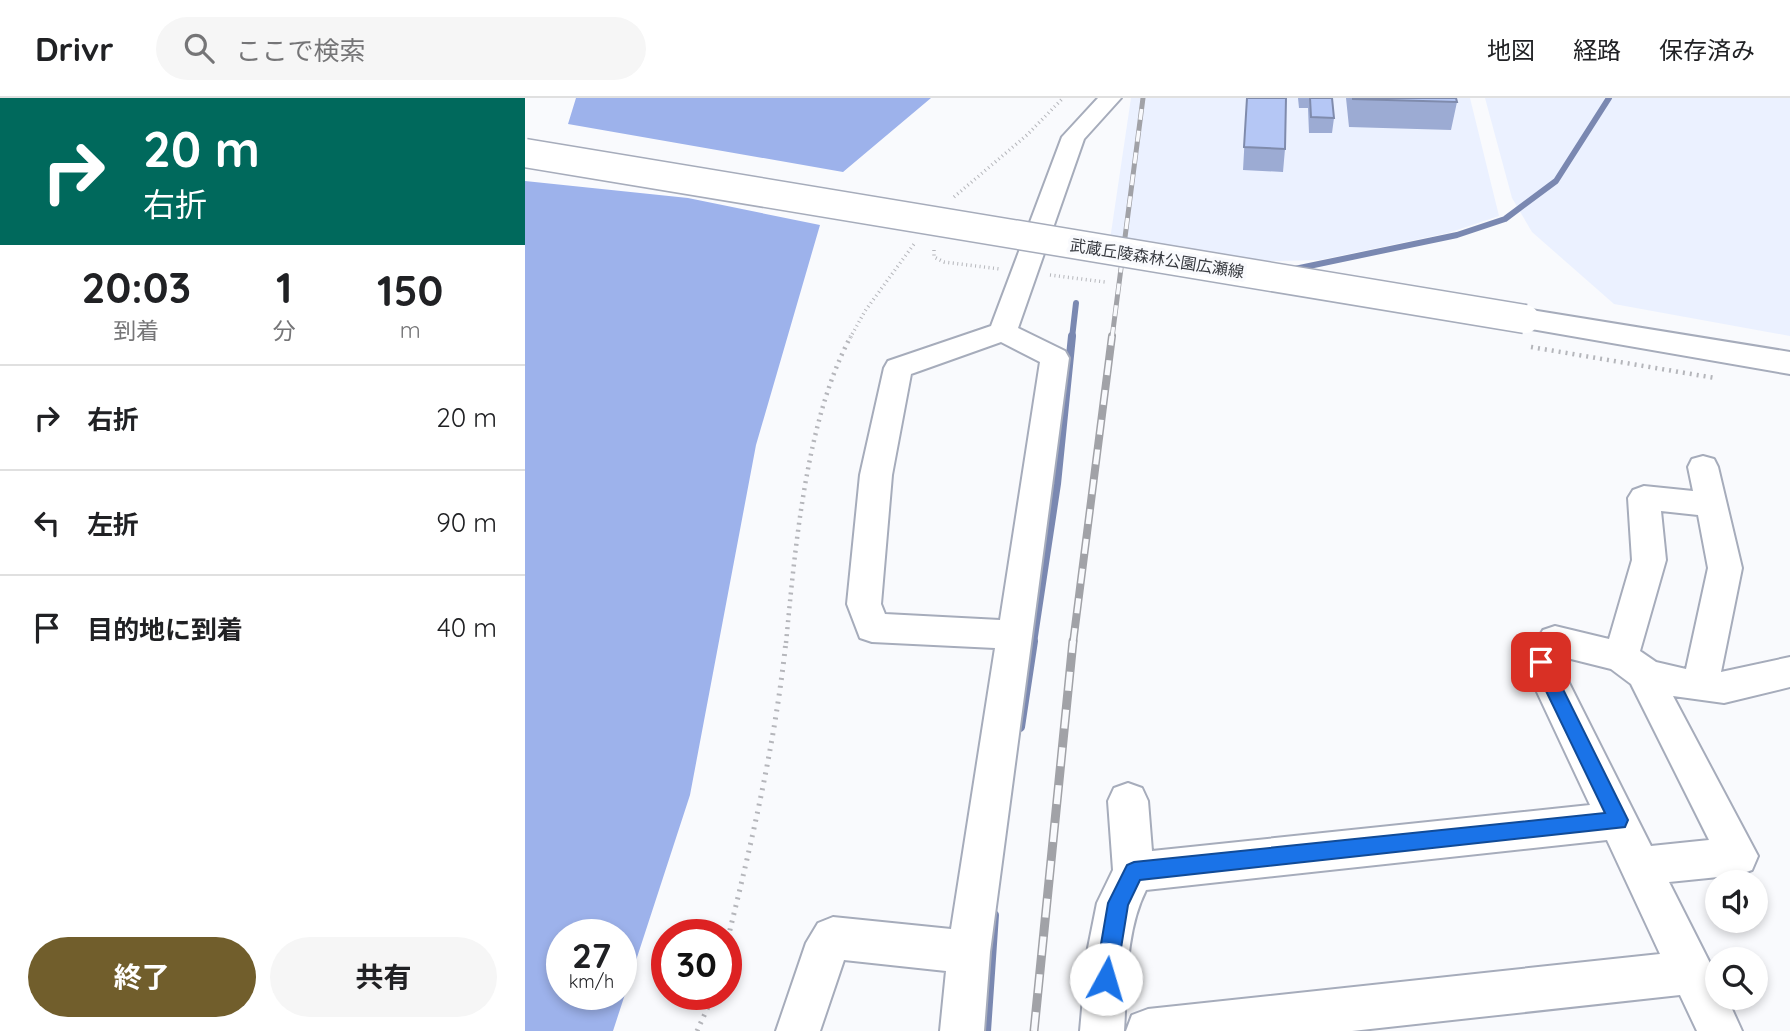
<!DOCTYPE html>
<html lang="ja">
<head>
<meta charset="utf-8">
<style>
  body { margin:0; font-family:Quicksand,"Noto Sans JP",sans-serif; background:#f6f6f6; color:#202124; height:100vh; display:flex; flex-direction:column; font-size:26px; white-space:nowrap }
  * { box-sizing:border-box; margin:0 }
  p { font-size:23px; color:#757577 }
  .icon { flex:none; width:38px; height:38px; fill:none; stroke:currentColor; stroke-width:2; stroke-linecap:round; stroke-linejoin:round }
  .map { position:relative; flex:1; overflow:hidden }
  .side { display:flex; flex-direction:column; background:#fff; width:525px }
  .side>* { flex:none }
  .guide { background:#00695c; color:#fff; overflow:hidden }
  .fabs { position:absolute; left:1180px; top:772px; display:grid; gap:14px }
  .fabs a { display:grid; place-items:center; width:63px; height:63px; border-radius:50%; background:#fff; box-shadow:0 4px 10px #0003; font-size:35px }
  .speed { position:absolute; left:21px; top:821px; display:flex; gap:14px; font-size:35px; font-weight:700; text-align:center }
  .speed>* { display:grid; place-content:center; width:91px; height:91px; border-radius:50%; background:#fff; box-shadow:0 4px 10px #0003; line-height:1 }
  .speed small { font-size:18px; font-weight:400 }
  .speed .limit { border:10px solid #d22; background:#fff; color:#111 }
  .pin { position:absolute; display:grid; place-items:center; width:60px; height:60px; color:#fff; margin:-30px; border-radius:14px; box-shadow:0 4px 10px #0006 }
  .me { position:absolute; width:77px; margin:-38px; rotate:6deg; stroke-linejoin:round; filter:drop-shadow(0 0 5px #0008) }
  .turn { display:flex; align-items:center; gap:24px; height:147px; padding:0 28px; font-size:32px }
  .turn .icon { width:91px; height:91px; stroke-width:2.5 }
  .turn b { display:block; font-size:49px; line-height:60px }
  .eta { display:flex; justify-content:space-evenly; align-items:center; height:119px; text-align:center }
  .eta b { font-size:42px; font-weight:700; line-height:49px }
  .primary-button { display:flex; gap:14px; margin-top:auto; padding:14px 28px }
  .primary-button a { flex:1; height:80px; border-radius:42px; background:#715e2c; color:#fff; font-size:28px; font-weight:700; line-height:80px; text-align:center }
  .primary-button a+a { background:#f6f6f6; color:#202124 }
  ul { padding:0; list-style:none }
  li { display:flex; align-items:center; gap:21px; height:105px; padding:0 28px; border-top:2px solid #e0e0e0 }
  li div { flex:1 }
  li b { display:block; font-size:26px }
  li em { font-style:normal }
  header { display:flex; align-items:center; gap:42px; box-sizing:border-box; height:98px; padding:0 35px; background:#fff; border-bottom:2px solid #e0e0e0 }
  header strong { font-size:33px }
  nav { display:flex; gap:38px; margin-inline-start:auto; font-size:24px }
  .search { width:490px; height:63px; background:#f6f6f6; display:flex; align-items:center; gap:18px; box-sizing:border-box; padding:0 24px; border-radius:38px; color:#757577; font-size:26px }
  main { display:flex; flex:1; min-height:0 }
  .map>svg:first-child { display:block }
  .built { fill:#ebf1ff }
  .forest { fill:#9db2eb; fill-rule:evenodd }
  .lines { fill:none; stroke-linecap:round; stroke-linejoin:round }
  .stream-far2 { stroke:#7a88b1; stroke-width:6 }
  .stream-far1 { stroke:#7a88b1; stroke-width:8 }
  .stream { stroke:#7a88b1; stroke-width:10 }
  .street-casing { stroke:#a6acbb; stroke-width:4 }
  .secondary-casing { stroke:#a6acbb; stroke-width:4 }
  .path-far2 { stroke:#b5b6bb; stroke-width:3.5; stroke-dasharray:1 3.5; stroke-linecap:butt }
  .path-far1 { stroke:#b5b6bb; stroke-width:4.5; stroke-dasharray:2 5; stroke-linecap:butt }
  .path { stroke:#b5b6bb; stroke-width:5; stroke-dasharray:2 6; stroke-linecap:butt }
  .street { fill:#fff; fill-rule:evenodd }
  .secondary { fill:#fff; fill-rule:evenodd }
  .rail-far2-casing { stroke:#a1a2a7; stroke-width:5 }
  .rail-far1-casing { stroke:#a1a2a7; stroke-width:8 }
  .rail-casing { stroke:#a1a2a7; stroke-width:9 }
  .rail-far2 { stroke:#f9fafd; stroke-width:3.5; stroke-dasharray:11; stroke-linecap:butt }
  .rail-far1 { stroke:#f9fafd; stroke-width:5; stroke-dasharray:15; stroke-linecap:butt }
  .rail { stroke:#f9fafd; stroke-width:6; stroke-dasharray:19; stroke-linecap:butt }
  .secondary-bridge-casing { stroke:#a6acbb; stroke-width:31; stroke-linecap:butt }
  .secondary-bridge { stroke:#fff; stroke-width:28 }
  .wall { fill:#9cabd3 }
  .building { fill:#b5c7f5; stroke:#7f8bac; stroke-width:2 }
  .route { fill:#1a73e8; stroke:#114b97; stroke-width:2 }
  .labels { text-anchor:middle; stroke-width:7; stroke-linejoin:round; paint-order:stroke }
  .far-street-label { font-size:16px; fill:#373a40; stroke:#f9fafd }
</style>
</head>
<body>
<header>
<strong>Drivr</strong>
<div class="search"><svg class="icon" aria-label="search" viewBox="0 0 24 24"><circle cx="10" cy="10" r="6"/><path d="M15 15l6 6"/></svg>ここで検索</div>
<nav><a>地図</a><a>経路</a><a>保存済み</a></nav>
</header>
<main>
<section class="side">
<div class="guide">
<div class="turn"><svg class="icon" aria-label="right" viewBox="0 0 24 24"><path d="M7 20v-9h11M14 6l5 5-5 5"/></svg><div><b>20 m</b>右折</div></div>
</div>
<div class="eta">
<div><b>20:03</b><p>到着</p></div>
<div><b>1</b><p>分</p></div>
<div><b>150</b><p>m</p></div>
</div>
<ul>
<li><svg class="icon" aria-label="right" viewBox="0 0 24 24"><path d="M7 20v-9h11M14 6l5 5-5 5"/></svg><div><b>右折</b></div><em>20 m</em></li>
<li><svg class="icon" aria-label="left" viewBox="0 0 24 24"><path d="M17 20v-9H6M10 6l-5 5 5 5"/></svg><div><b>左折</b></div><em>90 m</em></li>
<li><svg class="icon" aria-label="arrive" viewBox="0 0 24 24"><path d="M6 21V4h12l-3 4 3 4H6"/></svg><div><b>目的地に到着</b></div><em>40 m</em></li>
</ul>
<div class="primary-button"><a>終了</a><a>共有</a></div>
</section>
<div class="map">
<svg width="1265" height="933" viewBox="0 0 1265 933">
  <rect width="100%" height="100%" fill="#f9fafd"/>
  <path class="built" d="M606 0H945L974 118 923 135 795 162 681 165 582 162Z
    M960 0H1265V238L1089 206 1007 134 987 100Z"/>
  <path class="forest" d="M51 0H406L318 74 43 26Z
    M0 83 163 100 295 127 231 347 165 697 88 933H0ZM37 836H96V896H37Z"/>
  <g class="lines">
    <path class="stream-far2" d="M765 172 932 137 980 121 1031 83 1084 0
      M547 240 551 205"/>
    <path class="stream-far1" d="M508 545 532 386 547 238"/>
    <path class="stream" d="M495 629 508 543
      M461 933 469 817"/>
    <g class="street-casing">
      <path id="street" d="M573 0H596L559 41 493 230 540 253 544 260 465 854 459 933H415L421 873 319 862 295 933H251L281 845 293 825 308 819 426 831 470 550 347 544 335 540 322 506 335 377 359 270 363 263 466 228 537 39ZM476 244 515 264 475 522 360 516 356 506 367 377 386 276Z
        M1178 358 1189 361 1193 369 1217 470 1196 574 1265 559V589L1199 605 1148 598 1233 758 1227 772 1213 777 1144 784 1192 879V900H1202L1217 933H1172L1155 897 827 933H601L607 917 623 911 1135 856 1082 742 621 792C600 834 602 887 599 933H555L562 855 572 805 588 772 583 703 589 690 603 685 617 690 623 703 627 753 1065 707 998 564 1018 532 1030 528 1084 541 1107 462 1103 400 1108 392 1119 388 1168 393 1163 369 1167 361ZM1136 413 1173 417 1183 470 1161 571 1131 564 1115 553 1141 462ZM1038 559 1086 571 1106 586 1184 742 1126 748 1034 565Z"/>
    </g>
    <g class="secondary-casing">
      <path id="secondary" d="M1000 211 1265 254V276L989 228 984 221 989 214Z"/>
    </g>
    <path class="path-far2" d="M429 99 502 37 538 0
      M409 152V159L419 164 475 171
      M525 177 580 184
      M325 240 340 213 389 146"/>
    <path class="path-far1" d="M1006 249 1190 280
      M261 545C270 451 281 321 326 238"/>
    <path class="path" d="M201 848C226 747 250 647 261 543
      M172 933 189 896"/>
    <use href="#street" class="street"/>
    <use href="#secondary" class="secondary"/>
    <g class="rail-far2-casing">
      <path id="rail-far2" d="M587 240 618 0"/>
    </g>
    <g class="rail-far1-casing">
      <path id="rail-far1" d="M548 545 587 238"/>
    </g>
    <g class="rail-casing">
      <path id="rail" d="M509 933 548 543"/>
    </g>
    <use href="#rail-far2" class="rail-far2"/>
    <use href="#rail-far1" class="rail-far1"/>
    <use href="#rail" class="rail"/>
    <g class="secondary-bridge-casing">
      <path id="secondary-bridge" d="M0 55 1000 221"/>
    </g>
    <use href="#secondary-bridge" class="secondary-bridge"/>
  </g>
  <path class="wall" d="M722 0 760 51 758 74 718 72Z
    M773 0H807L809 20 807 35H784L783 10H774Z
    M821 0H931L932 4 926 32 824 29Z"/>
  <path class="building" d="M722 0H761L760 51 719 49Z
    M785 0H807L809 20 786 19Z
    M828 0H931L932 4 828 1Z"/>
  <path class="route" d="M1016 557 1022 559 1100 716 1103 722 1100 729 615 782 603 807 591 881 588 888 581 891 573 888 570 881 583 805 602 767 609 764 1080 715 1007 564Z"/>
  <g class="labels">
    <g class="far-street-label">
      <text transform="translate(632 160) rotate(9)" y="6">武蔵丘陵森林公園広瀬線</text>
    </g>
  </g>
</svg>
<div class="fabs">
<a><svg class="icon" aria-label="sound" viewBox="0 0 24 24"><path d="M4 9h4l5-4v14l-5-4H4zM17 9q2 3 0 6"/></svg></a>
<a><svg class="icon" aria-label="search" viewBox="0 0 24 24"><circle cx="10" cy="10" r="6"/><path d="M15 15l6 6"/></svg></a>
</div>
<div class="speed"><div>27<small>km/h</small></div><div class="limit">30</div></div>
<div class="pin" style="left:1016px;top:564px;background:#d93025"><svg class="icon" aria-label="arrive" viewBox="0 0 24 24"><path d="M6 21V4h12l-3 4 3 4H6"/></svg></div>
<svg class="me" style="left:581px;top:881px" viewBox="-20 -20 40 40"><circle r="19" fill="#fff"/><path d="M0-13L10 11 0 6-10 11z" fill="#1a73e8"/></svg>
</div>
</main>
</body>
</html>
